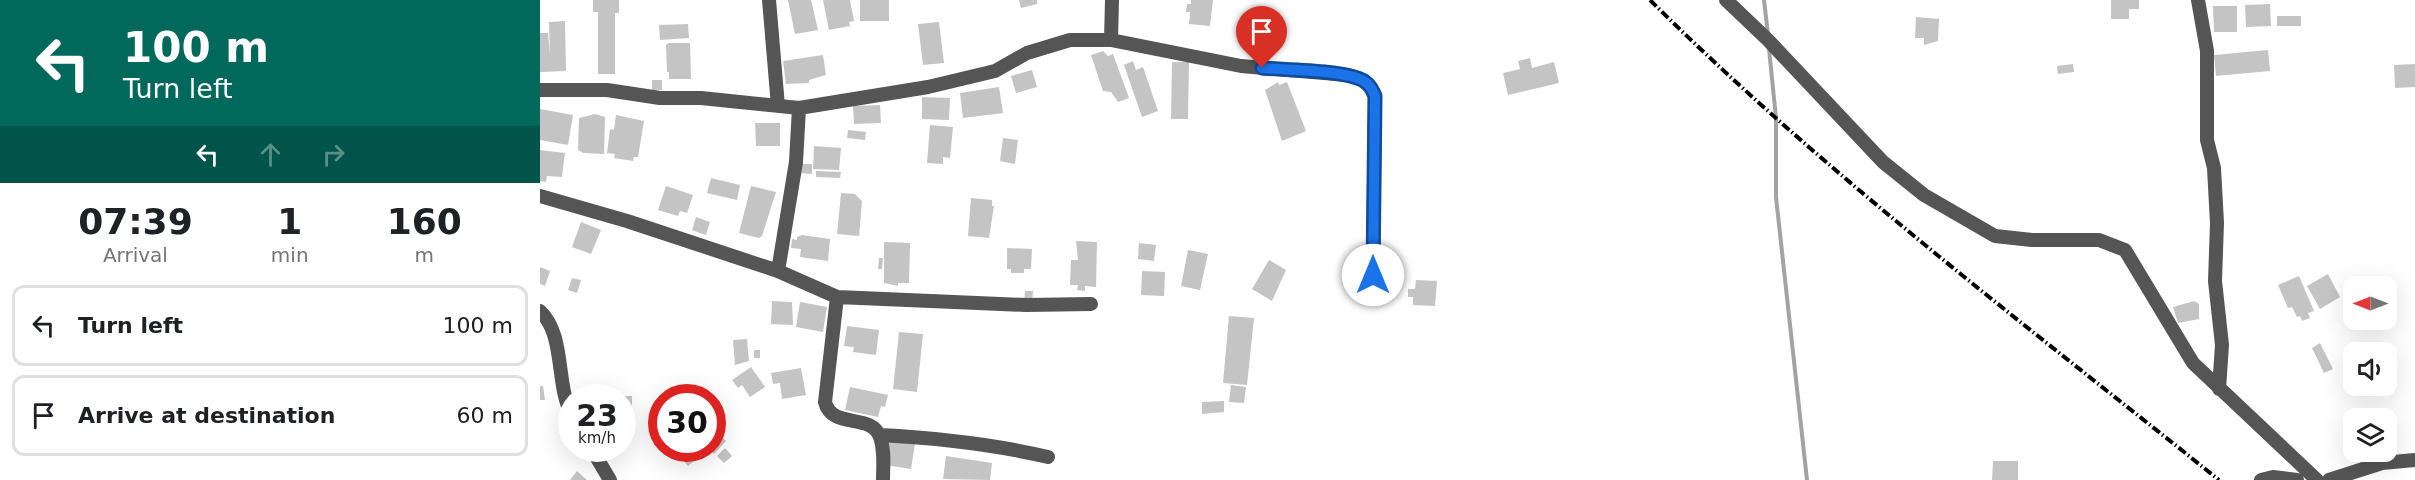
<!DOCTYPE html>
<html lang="en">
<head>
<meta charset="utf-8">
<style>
  body { margin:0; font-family:"DejaVu Sans",sans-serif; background:#f6f6f6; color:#202124; height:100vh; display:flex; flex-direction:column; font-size:22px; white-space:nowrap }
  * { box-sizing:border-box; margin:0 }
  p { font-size:20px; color:#757577 }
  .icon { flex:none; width:33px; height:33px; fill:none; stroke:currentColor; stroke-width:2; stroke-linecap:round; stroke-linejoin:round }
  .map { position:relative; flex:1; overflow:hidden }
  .side { display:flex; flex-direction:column; background:#fff; width:540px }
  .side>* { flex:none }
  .hud { background:#00695c; color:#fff; overflow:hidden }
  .needle { width:39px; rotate:270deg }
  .tools { position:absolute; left:1803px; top:276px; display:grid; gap:12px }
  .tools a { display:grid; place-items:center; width:54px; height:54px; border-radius:12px; background:#fff; box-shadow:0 6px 24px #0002; font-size:30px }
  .speed { position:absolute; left:18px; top:384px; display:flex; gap:12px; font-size:30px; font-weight:700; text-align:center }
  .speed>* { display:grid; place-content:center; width:78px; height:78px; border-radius:50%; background:#fff; box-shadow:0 6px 24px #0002; line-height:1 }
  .speed small { font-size:15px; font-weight:400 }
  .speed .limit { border:9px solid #d22; background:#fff; color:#111 }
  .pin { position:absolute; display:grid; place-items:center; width:51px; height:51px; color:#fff; margin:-62px -26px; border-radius:50% 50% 50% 0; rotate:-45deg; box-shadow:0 0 6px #0007 }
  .pin .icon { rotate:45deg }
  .me { position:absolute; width:66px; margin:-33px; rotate:0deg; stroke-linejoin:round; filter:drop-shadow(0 0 4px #0008) }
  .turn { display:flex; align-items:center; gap:21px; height:126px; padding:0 24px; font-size:27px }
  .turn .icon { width:78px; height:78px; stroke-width:2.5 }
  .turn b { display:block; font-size:42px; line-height:51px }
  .lanes { display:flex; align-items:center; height:57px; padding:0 24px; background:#0003; justify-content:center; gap:30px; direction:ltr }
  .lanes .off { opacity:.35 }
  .eta { display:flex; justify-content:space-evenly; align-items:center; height:102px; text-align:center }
  .eta b { font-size:36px; font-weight:700; line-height:42px }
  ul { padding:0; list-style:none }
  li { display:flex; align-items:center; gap:18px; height:81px; margin:0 12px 9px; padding:0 12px; border:3px solid #e0e0e0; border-radius:12px }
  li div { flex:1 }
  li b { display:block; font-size:22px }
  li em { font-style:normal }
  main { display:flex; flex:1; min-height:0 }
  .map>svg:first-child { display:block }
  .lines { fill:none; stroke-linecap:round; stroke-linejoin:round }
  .stream { stroke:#a3a3a3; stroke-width:4 }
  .building { fill:#c4c4c4 }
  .minor { stroke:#555; stroke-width:14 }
  .rail { stroke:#000; stroke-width:4; stroke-dasharray:9 3 1.5 3; stroke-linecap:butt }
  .route-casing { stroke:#114b97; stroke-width:15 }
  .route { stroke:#1a73e8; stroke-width:10 }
</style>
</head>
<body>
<main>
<section class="side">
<div class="hud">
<div class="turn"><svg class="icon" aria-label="left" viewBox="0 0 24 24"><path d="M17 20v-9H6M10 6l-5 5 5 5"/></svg><div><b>100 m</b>Turn left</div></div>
<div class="lanes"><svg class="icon" aria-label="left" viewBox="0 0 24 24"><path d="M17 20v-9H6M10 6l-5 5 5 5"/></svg><svg class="icon off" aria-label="ahead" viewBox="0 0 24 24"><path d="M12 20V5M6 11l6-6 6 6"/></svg><svg class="icon off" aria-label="right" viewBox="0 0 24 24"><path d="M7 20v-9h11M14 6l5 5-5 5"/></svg></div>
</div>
<div class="eta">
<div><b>07:39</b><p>Arrival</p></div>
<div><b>1</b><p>min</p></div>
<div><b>160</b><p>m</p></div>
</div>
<ul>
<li><svg class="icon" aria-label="left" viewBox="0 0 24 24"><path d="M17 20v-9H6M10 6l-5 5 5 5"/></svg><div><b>Turn left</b></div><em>100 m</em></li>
<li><svg class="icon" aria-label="arrive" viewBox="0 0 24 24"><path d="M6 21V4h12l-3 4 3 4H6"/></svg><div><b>Arrive at destination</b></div><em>60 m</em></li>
</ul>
</section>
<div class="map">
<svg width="1875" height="480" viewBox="0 0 1875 480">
  <rect width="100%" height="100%" fill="#fff"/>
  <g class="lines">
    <path class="stream" d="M1224 0 1228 35
      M1229 49 1236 118V197L1267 480"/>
  </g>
  <path class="building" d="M53 0H79V13H75V74H58V12H53Z
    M248 0H271L278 30 255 34Z
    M283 0H310L314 21 309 22 310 26 289 30Z
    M320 0H349V21H320Z
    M479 0H497V4L481 8Z
    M651 0H673L670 26 649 24 650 12H646L647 4H651Z
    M1571 0H1599V9H1589V19H1571Z
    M1730 4 1731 26 1706 27 1705 5Z
    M1673 6H1697V32H1674Z
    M1737 16H1761V26H1737Z
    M1376 17 1399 19 1398 41 1384 45V38H1375Z
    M25 21 26 71 0 72V33H8L10 55 9 22Z
    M399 22 404 63 383 65 378 24Z
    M148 24 149 38 120 40 119 25Z
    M129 43H150L151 79H129V72H127L126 45Z
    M1728 50 1730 71 1676 76 1674 55Z
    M563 51 568 56 573 54 589 98 578 102 571 92 563 91 551 55Z
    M283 55 286 75 269 80V83L246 84 243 61Z
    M990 58 992 68 1014 62 1019 83 968 95 963 73 980 69 978 61Z
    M593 61 596 70 603 67 618 111 602 117 584 65Z
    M632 62H649L648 119H631Z
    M1533 64 1534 72 1518 74 1517 66Z
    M1875 64V87L1855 88 1854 65Z
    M492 70 497 87 476 93 471 76Z
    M112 80H122V90H112Z
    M738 82 739 85 747 82 766 131 742 141 725 90Z
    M459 87 463 113 423 118 420 93Z
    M382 97 410 98 409 120 382 119Z
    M340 105 341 123 314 124 313 106Z
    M0 109 33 115 28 145 0 140Z
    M55 114 65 117 64 154 43 153 38 150 39 118Z
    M76 115 104 121 98 157H94L93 161 74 158 75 154 67 153 70 129 74 130Z
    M215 123H240V146H216Z
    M390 125 413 127 410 158 403 157V164L387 163Z
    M308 130 326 132 325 140 307 138Z
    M463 138 478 140 475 164 460 161Z
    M274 146 301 148 299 170 273 169Z
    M0 150 25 153 22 177 7 176 6 182 0 181Z
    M260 164H272V174L260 173Z
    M276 171 301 172 300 178 276 177Z
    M171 178 200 185 197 200 167 193Z
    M126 186 153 195 147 213 140 211 138 216 118 210Z
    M211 186 236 192 222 236 219 238 199 233Z
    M301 193 315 194 322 201 319 236 297 234Z
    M431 198 452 200V206H454L449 238 428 236Z
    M156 217 170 222 166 235 152 230Z
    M41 222 61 230 51 254 32 247Z
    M262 235 290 239 288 261 260 257 261 249 251 248 252 239 257 240V237Z
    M536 241 557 242 556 287 545 286V291L537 290 538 285H530L531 260H538Z
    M344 242 370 243 369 283H358V286L344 283Z
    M599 243 616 245 614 261 598 259Z
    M467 248 492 249 491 269H484V273H471V269H467Z
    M648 250 668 254 660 290 641 286Z
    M339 258H343L342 269H338Z
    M729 260 746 270 732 301 712 289Z
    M0 267 10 271 5 286 0 284Z
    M602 271 625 272 624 296 601 295Z
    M1788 274 1800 297 1780 309 1767 286Z
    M1759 276 1774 311 1768 313 1770 318 1762 321 1760 316 1757 317 1752 307 1748 308 1738 285Z
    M32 278 41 280 37 293 28 290Z
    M876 280 897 281 895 306 873 305V297H868V289H875Z
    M485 291H493L492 303H484Z
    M232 301 252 302 253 325 231 324Z
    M1654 301 1659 304V319L1638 323 1633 307Z
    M260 302 287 307 283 332 256 327Z
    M689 316 714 318 707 385 683 383Z
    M307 326 339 330 336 355 313 352 314 347 304 346Z
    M359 332 383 334 377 392 353 389Z
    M207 339 209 361 195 365 193 340Z
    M1780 343 1793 369 1784 373 1772 348Z
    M1832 347 1843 352H1829Z
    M214 350H220V358H214Z
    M1846 354 1851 356 1848 363 1853 366 1846 380Z
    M211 367 225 387 210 397 202 385 198 388 192 380Z
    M261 368 266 395 242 399 240 383 233 384 231 373Z
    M691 385 706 387 704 403 689 402Z
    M0 386H3L5 400H0Z
    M310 387 348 395 345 407 341 406 338 417 305 410Z
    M60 395H76V398H60Z
    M82 396H92V420H82Z
    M684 401V412L662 414V402Z
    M82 422H86V437H82Z
    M176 432 186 441 174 454 168 448H172V436Z
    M350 440 375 444 371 469 346 465Z
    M148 448H156L161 455 148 466 139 455Z
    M185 448 192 456 184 463 177 456Z
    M406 456 452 463 450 480 403 479Z
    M1453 461H1478V480H1452Z
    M37 471 47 480H30Z"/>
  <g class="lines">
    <path class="minor" d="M229 0 238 106
      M1186 0 1228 40 1343 162 1384 195 1455 236 1492 240H1559L1585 250 1653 363 1777 480
      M1658 0 1667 51V140L1674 168 1677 223 1675 281 1682 345 1679 389
      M571 40 572 0
      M0 90H67L120 98H161L259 108 388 87 455 71 487 53 530 40H571L701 66 808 75C822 79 829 82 835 96L833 275
      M0 196 87 221 238 271 297 297 486 305 551 304
      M238 271 256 162 259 108
      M297 297 285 402C292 430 331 412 340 437 345 451 343 466 343 480
      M0 311C26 336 15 384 32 415
      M340 435C397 438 453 444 508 457
      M51 448 70 480
      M1721 480 1733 477 1757 480
      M1789 480 1842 463 1875 460"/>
    <path class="rail" d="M1110 0C1286 175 1486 325 1679 480"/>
  </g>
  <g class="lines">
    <g class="route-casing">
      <path id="route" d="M722 68C745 70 806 70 824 81 830 85 832 89 835 96L833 275"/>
    </g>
    <use href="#route" class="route"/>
  </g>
</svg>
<div class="tools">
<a><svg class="needle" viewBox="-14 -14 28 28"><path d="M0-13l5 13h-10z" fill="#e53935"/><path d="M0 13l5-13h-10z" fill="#757577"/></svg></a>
<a><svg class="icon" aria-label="sound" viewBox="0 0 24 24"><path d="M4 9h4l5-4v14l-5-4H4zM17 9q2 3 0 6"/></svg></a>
<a><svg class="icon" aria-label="layers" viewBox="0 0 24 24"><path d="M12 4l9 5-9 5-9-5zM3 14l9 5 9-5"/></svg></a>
</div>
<div class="speed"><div>23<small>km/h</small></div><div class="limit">30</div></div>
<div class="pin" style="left:722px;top:68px;background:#d93025"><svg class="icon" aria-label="arrive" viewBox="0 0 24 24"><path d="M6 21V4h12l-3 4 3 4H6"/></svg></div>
<svg class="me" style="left:833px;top:275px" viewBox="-20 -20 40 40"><circle r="19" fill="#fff"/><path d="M0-13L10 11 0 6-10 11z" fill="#1a73e8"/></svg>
</div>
</main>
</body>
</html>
